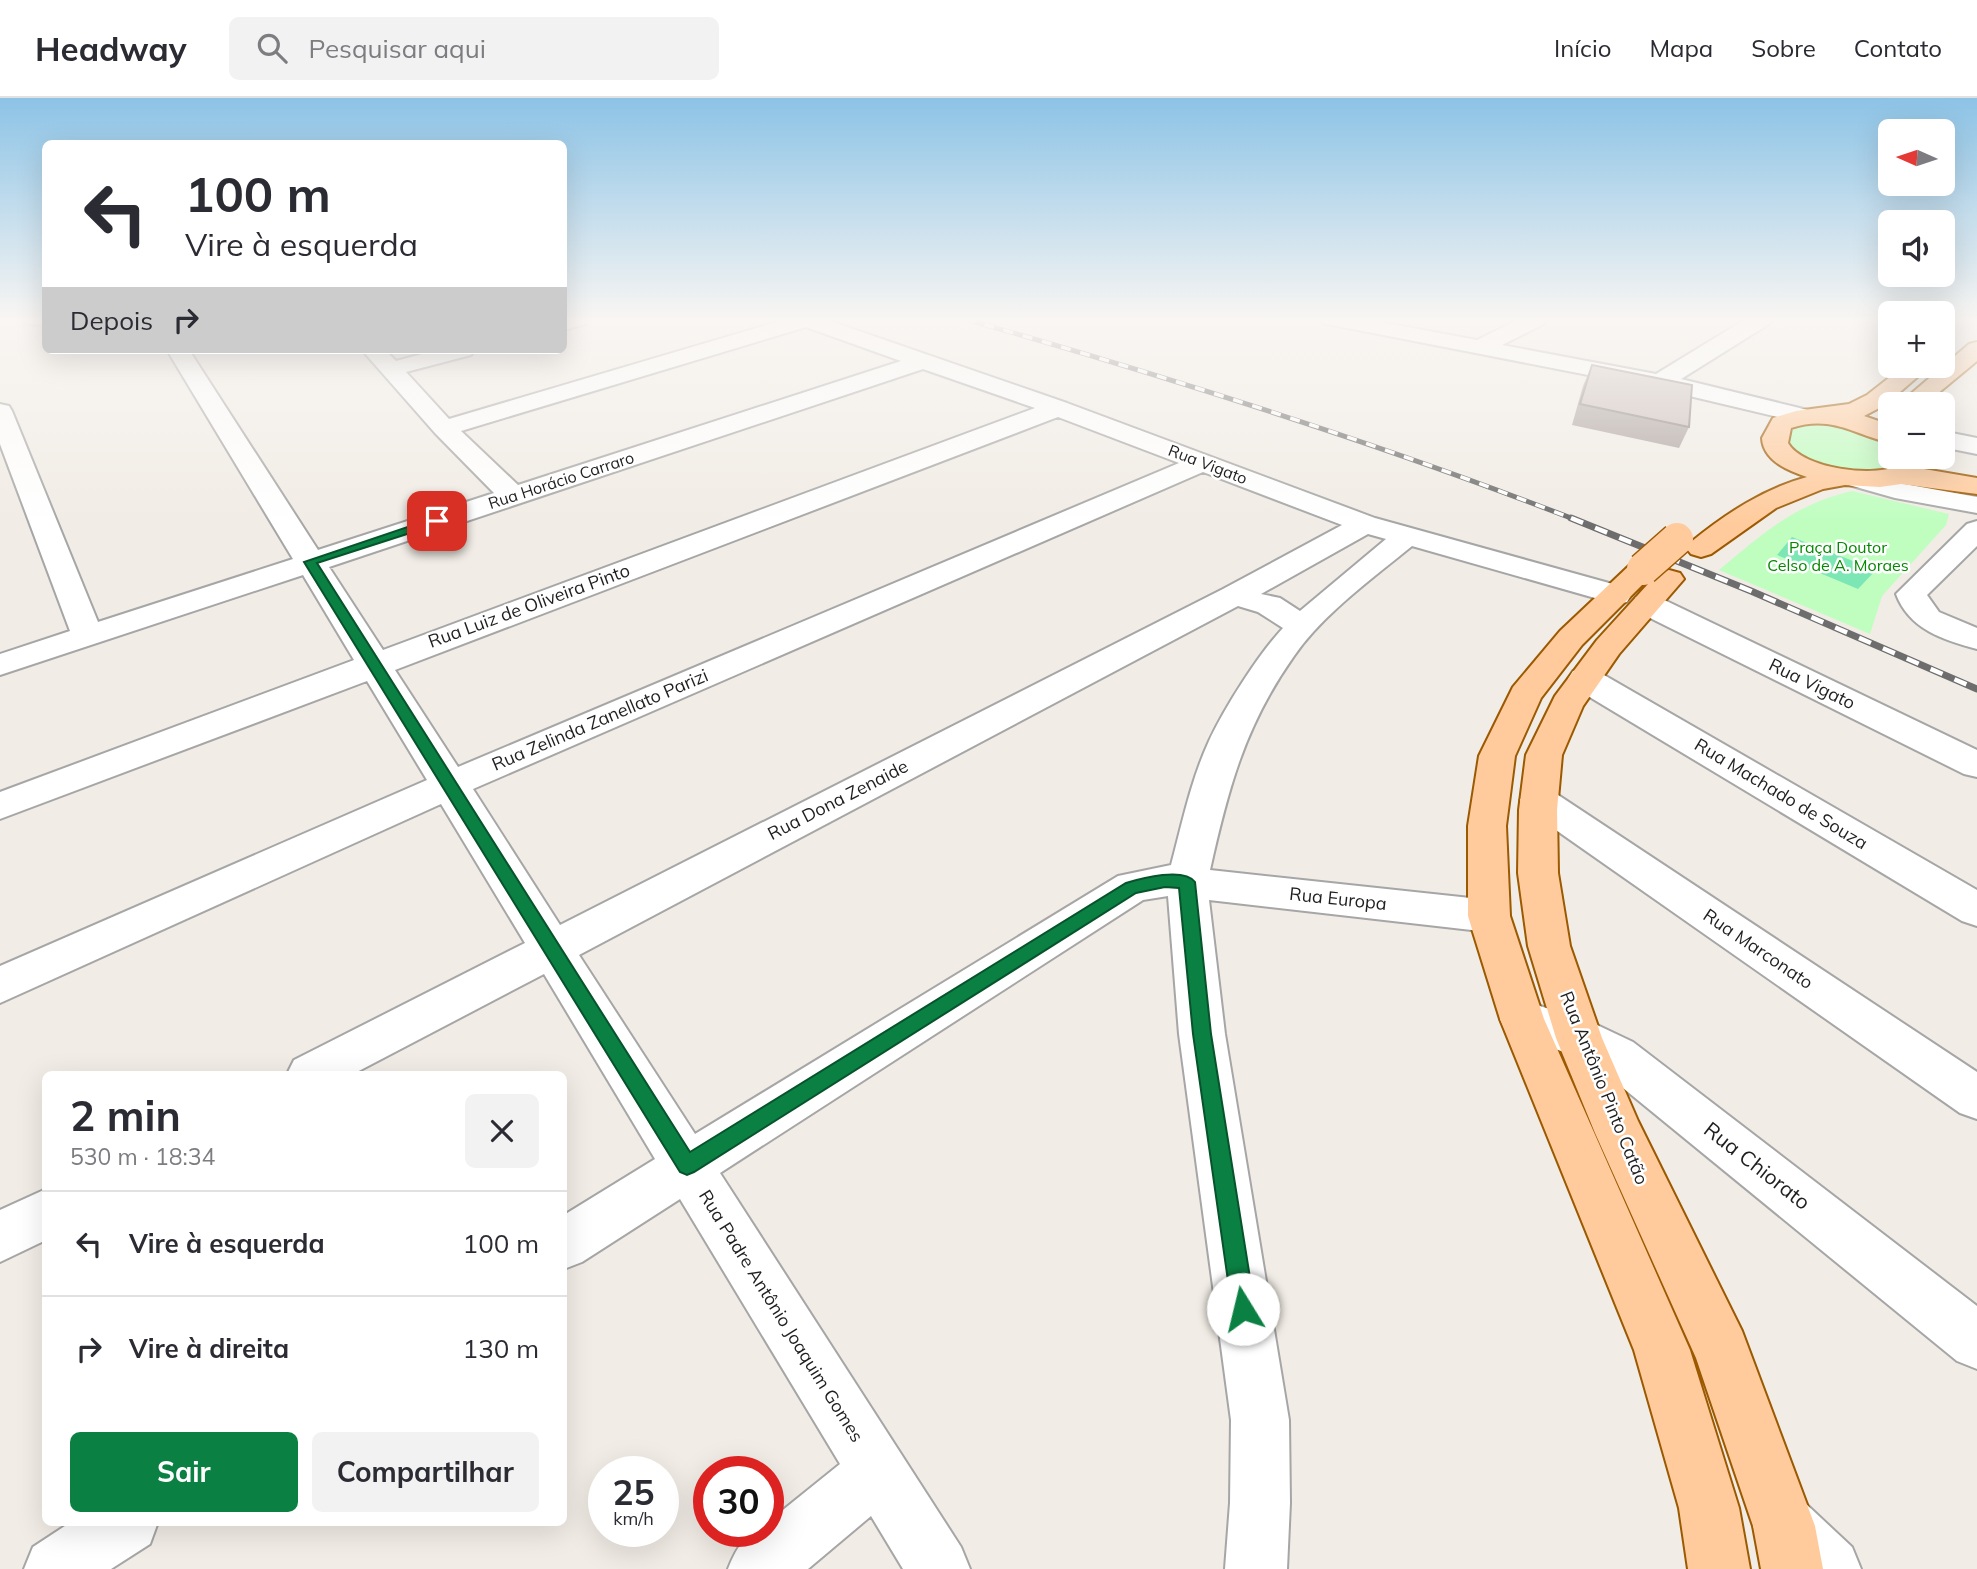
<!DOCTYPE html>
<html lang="pt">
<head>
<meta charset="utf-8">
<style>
  body { margin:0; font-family:Mulish,sans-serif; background:#f2f2f3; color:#2b2b33; height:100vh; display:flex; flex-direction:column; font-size:26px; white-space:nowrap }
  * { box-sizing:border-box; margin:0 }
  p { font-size:23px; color:#7c7c81 }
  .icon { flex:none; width:38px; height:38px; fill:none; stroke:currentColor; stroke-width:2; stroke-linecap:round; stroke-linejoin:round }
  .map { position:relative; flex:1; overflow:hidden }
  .drawer { position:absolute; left:42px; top:973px; width:525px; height:455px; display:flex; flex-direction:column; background:#fff; border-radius:10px; box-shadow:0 7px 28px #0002 }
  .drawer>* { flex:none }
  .guide { position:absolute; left:42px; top:42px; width:525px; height:214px; border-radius:10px; box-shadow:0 7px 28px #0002; background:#fff; color:#2b2b33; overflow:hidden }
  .needle { width:46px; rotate:273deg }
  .buttons { position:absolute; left:1878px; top:21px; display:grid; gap:14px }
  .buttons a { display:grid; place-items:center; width:77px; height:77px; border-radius:10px; background:#fff; box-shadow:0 7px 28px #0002; font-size:35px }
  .speed { position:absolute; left:588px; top:1358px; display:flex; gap:14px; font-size:35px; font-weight:700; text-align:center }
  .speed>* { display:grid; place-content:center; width:91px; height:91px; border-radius:50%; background:#fff; box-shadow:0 7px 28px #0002; line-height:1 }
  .speed small { font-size:18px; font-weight:400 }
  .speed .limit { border:10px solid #d22; background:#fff; color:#111 }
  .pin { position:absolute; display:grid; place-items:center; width:60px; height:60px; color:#fff; margin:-30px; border-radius:14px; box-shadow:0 4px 10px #0006 }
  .me { position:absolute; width:77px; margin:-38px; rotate:351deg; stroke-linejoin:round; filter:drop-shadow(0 0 5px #0008) }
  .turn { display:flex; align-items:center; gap:24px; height:147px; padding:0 28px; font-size:32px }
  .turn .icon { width:91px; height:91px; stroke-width:2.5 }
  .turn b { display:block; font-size:49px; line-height:60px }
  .then { display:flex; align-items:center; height:66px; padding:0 28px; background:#0003; gap:14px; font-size:26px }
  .round { display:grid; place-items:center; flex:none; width:74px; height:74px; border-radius:10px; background:#f2f2f3 }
  .head { display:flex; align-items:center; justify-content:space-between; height:119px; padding:0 28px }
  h1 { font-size:42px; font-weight:700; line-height:52px }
  .primary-button { display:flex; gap:14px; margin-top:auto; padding:14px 28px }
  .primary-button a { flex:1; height:80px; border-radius:10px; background:#0b8043; color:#fff; font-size:28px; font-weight:700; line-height:80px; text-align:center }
  .primary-button a+a { background:#f2f2f3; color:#2b2b33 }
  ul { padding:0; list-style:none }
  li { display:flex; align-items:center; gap:21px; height:105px; padding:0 28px; border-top:2px solid #e1e1e2 }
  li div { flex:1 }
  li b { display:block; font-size:26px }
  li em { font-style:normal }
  header { display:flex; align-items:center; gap:42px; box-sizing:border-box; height:98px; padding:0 35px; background:#fff; border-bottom:2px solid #e1e1e2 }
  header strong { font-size:33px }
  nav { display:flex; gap:38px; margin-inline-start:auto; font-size:24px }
  .search { width:490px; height:63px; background:#f2f2f3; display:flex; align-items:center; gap:18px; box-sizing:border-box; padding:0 24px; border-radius:10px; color:#7c7c81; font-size:26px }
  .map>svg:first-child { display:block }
  .park { fill:#bffebf }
  .pitch { fill:#7ce7b4 }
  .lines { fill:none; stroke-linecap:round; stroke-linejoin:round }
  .minor-casing { stroke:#a6a6a6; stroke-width:4 }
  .major-casing { stroke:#9b5900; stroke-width:4 }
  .minor { fill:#fff; fill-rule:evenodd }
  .major { fill:#ffcb9c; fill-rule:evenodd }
  .rail-far1-casing { stroke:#6d6d6d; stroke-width:5 }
  .rail-casing { stroke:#6d6d6d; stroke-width:7 }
  .rail-far1 { stroke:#fff; stroke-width:3.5; stroke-dasharray:10; stroke-linecap:butt }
  .rail { stroke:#fff; stroke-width:4.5; stroke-dasharray:13; stroke-linecap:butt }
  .major-bridge-casing { stroke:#9b5900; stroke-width:35; stroke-linecap:butt }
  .major-bridge { stroke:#ffcb9c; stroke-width:32 }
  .wall { fill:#ada39e }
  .building { fill:#c9bdb8; stroke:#8d8481; stroke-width:2 }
  .route { fill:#0b8043; stroke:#07532c; stroke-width:2 }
  .labels { text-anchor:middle; stroke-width:5; stroke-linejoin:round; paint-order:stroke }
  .far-street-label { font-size:16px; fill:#1f1f1f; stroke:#fff }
  .far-park-label { font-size:16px; fill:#038902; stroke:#fff }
  .street-label { font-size:18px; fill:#1f1f1f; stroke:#fff }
  .near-street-label { font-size:21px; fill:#1f1f1f; stroke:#fff }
</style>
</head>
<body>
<header>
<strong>Headway</strong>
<div class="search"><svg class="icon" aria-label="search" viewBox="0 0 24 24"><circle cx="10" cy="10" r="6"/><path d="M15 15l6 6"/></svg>Pesquisar aqui</div>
<nav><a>Início</a><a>Mapa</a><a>Sobre</a><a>Contato</a></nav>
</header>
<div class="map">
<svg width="1977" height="1471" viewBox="0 0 1977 1471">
  <rect width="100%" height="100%" fill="#f1ece5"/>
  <path class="park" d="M1825 322 1890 341V359H1905L1902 369 1873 378 1812 366 1786 346C1788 326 1807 323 1825 322Z
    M1852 393 1949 416 1946 427 1882 498 1870 536 1719 472C1764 435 1793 407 1852 393Z"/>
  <path class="pitch" d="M1792 439 1876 472 1858 491 1777 457Z"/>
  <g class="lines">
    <g class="minor-casing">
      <path id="minor" d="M24 221H46V227L27 226Z
        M564 221H589L586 226 564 232Z
        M787 221H824L1067 305 1375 420 1627 490 1631 497 1627 504 1616 506 1412 448C1373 480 1323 516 1294 558 1245 627 1228 691 1210 772L1489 802 1504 807 1510 818 1504 829 1489 834 1209 802 1225 936 1289 1322 1290 1405 1287 1471H1225L1230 1405 1231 1322 1179 936 1168 798 1143 802 720 1075 961 1449 970 1471H903L871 1418 808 1471H728C736 1451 745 1433 768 1433V1424L840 1366 680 1101 582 1164 564 1171V1117L655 1061 544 876 353 976H287L294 962 525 845 441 706 0 905V868L427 682 367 583 0 721V694L354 562 303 477 0 577V556L70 533 0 346V306L9 308 12 313 98 524 293 461 167 252H189L318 452 494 395 435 335 362 252H385L396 263 437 252H474L471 257 406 274 449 321ZM806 229 901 263 518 387 461 333ZM923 271 1035 310 383 552 329 469ZM1058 319 1179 365 458 669 395 572ZM1203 374 1342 427 1223 491 560 827 473 691ZM1368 436 1386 441 1300 513 1280 500 1261 496ZM1238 508 1258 514 1283 530C1258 557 1225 609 1209 643 1191 682 1182 726 1171 767L1118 778 695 1036 579 857Z
        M1321 221H1364L1477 242 1520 221H1547L1544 226 1502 247 1656 276 1746 221H1772L1769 226 1681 281 1812 313 1815 318 1812 323 1803 325 1660 291 1332 227 1324 226Z
        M1942 333 1977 340V356L1942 349Z
        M1858 373 1899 385 1977 399V415L1895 400 1849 387 1845 381 1849 375Z
        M1977 423V448L1927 497 1939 514 1977 530V551C1943 542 1909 531 1896 496L1967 426Z
        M1647 497 1658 499 1977 652V679L1964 676 1636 513 1632 506 1636 499Z
        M1585 570 1597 573 1977 792V828L1962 823 1573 589 1568 581 1573 573Z
        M1539 689 1552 693 1977 974V1021L1960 1015 1526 711 1520 702 1526 693Z
        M1522 902 1595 926 1633 944 1977 1208V1271L1957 1263 1601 972 1564 954 1506 934 1500 921 1506 908Z
        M46 1091V1142L0 1164V1112Z
        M1784 1397 1806 1406 1852 1449 1861 1471H1785L1762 1450 1753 1428 1762 1406Z
        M71 1424H158L150 1446 111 1471H24L33 1449Z"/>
    </g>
    <g class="major-casing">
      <path id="major" d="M1977 244V263L1925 306H1899L1969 246Z
        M1904 268H1930L1885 307 1864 318 1890 327V345C1853 336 1832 317 1791 330L1788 345C1803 371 1875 380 1900 367L1901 359H1927L1928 363 1924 371 1977 380V396L1901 386 1880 389 1845 387 1823 391 1776 410 1711 456 1701 459 1691 456 1686 450 1691 444C1727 415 1763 391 1807 379 1789 373 1763 363 1762 340L1773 320 1796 313 1849 306 1867 297Z
        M1643 462 1654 465 1658 471 1582 547 1541 600 1515 658 1506 728 1510 818 1544 921 1690 1252 1739 1410 1750 1471H1688L1679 1410 1634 1252 1500 921 1468 818V728L1479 658 1513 589 1560 533 1632 465Z
        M1669 472 1680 475 1684 481 1619 556 1583 608 1562 657 1557 712 1558 775 1570 848 1602 940 1638 1023 1742 1233 1815 1428 1823 1471H1761L1753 1428 1696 1260 1595 1035 1556 940 1528 848 1518 775 1519 712 1526 657 1555 598 1597 542 1658 475Z"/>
    </g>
    <use href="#minor" class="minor"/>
    <use href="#major" class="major"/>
    <g class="rail-far1-casing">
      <path id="rail-far1" d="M965 221C1172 280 1376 344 1576 422"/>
    </g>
    <g class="rail-casing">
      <path id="rail" d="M1571 420 1751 493 1977 591"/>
    </g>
    <use href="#rail-far1" class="rail-far1"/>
    <use href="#rail" class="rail"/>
    <g class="major-bridge-casing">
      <path id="major-bridge" d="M1643 471 1677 441"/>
    </g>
    <use href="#major-bridge" class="major-bridge"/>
  </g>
  <path class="wall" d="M1592 267 1689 329 1679 350 1572 327 1583 288Z"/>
  <path class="building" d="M1592 267 1692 287 1689 329 1580 306Z"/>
  <linearGradient id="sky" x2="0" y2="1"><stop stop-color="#8cc3e6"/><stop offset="0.52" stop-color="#f9f6f3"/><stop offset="1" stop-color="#f9f6f3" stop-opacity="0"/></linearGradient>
  <rect width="1977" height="427" fill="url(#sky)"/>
  <path class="route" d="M437 419 443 423 441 425 317 465 690 1054 1126 785C1142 780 1184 769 1195 784L1211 936 1255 1211 1251 1219 1243 1223 1235 1219 1232 1211 1193 936 1179 790 1165 789 1136 795 694 1074 687 1077 680 1074 304 464Z"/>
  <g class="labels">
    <g class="far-street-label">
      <text transform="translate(1208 366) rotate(21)" y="6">Rua Vigato</text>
      <text transform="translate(561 382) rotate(-18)" y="6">Rua Horácio Carraro</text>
    </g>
    <g class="far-park-label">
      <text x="1838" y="455">Praça Doutor<tspan x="1838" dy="18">Celso de A. Moraes</tspan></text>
    </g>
    <g class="street-label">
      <text transform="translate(529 508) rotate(-20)" y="6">Rua Luiz de Oliveira Pinto</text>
      <text transform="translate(1812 586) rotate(26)" y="6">Rua Vigato</text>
      <text transform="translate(600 622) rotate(-23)" y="6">Rua Zelinda Zanellato Parizi</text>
      <text transform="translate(1781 696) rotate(31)" y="6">Rua Machado de Souza</text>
      <text transform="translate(838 702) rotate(-27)" y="6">Rua Dona Zenaide</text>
      <text transform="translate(1338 801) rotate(6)" y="6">Rua Europa</text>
      <text transform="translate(1758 851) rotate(34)" y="6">Rua Marconato</text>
      <text transform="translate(1604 990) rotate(68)" y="6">Rua Antônio Pinto Catão</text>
      <text transform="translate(781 1218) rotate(58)" y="6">Rua Padre Antônio Joaquim Gomes</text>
    </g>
    <g class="near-street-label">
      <text transform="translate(1757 1068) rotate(38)" y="7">Rua Chiorato</text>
    </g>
  </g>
</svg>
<div class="buttons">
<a><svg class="needle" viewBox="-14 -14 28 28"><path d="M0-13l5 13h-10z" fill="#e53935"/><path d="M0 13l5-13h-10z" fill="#7c7c81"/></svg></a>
<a><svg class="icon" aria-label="sound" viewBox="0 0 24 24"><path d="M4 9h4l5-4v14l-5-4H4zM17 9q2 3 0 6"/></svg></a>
<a>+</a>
<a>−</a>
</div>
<div class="speed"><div>25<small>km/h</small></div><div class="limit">30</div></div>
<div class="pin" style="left:437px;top:423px;background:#d93025"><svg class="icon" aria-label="arrive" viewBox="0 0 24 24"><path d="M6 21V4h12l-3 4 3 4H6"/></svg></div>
<svg class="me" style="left:1243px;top:1211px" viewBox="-20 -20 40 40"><circle r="19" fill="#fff"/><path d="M0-13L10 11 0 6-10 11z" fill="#0b8043"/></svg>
<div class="guide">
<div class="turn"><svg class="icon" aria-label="left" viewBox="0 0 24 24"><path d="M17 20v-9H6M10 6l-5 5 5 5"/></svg><div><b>100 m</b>Vire à esquerda</div></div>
<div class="then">Depois<svg class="icon" aria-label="right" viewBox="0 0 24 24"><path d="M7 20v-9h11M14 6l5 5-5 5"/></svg></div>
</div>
<section class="drawer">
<div class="head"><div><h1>2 min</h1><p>530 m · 18:34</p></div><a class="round"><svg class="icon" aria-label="close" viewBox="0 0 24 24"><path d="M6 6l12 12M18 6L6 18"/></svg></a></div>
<ul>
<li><svg class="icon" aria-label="left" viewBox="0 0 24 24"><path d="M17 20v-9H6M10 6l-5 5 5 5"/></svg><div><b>Vire à esquerda</b></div><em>100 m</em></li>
<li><svg class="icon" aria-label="right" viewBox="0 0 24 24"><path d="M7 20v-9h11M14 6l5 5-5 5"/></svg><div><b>Vire à direita</b></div><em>130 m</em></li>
</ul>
<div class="primary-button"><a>Sair</a><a>Compartilhar</a></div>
</section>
</div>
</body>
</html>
